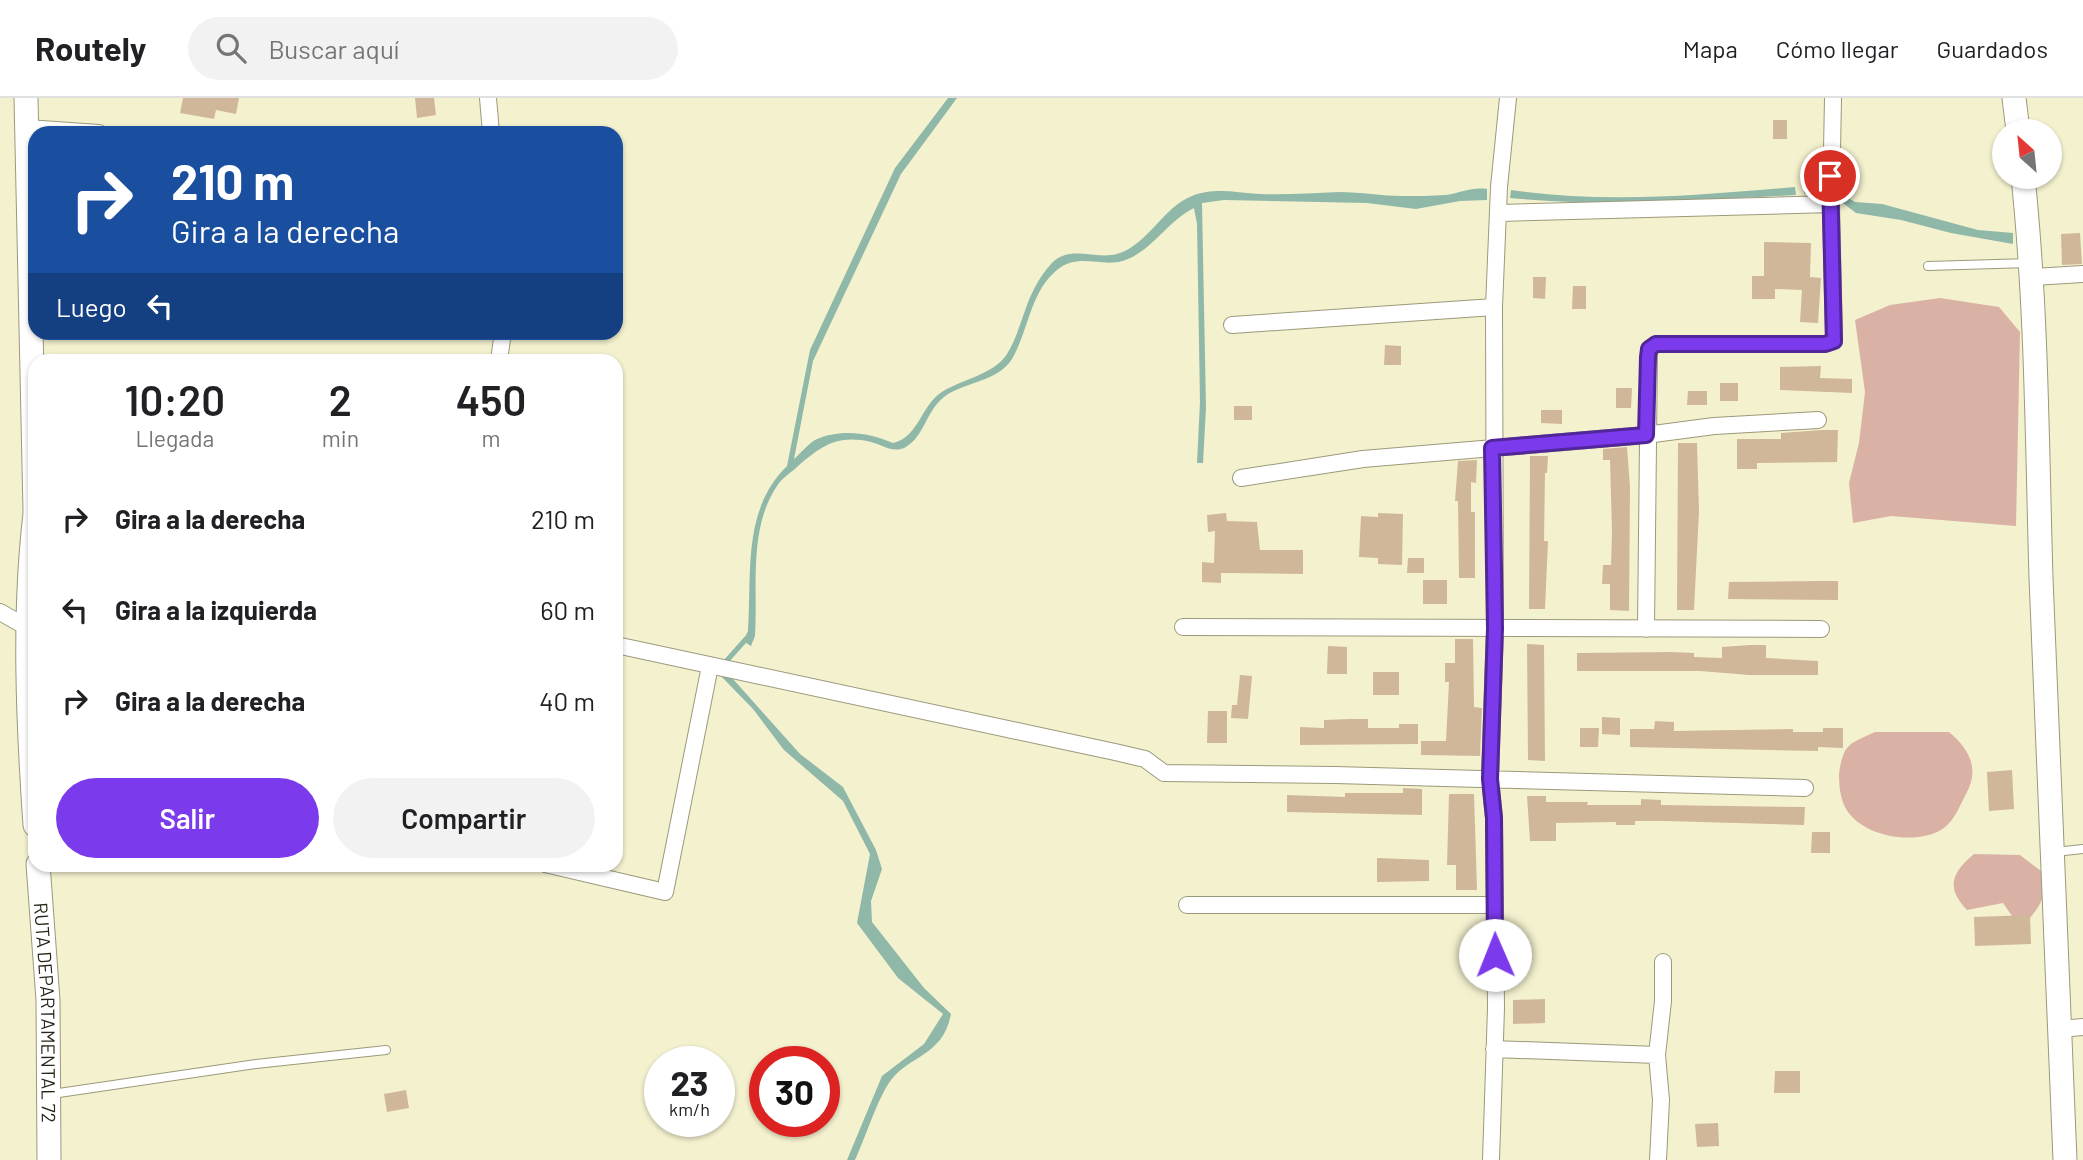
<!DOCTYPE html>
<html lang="es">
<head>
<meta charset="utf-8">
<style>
  body { margin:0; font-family:Barlow,sans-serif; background:#f2f2f2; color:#202124; height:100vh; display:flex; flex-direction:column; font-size:26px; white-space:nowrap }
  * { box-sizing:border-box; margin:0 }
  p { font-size:23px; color:#757577 }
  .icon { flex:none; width:38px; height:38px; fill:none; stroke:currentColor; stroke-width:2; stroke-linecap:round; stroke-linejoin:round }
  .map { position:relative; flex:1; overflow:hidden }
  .drawer { position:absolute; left:28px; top:256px; width:595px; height:518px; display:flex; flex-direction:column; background:#fff; border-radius:21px; box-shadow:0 2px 5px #0004 }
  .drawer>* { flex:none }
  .hud { position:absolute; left:28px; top:28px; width:595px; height:214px; border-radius:21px; box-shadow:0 2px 5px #0004; background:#1a4fa0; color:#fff; overflow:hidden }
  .needle { width:46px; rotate:333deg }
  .controls { position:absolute; left:1992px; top:21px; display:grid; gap:14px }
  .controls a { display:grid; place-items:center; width:70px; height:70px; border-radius:50%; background:#fff; box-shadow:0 2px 5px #0004; font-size:35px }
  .speed { position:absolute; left:644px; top:948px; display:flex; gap:14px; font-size:35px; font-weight:700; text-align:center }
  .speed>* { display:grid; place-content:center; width:91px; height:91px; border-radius:50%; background:#fff; box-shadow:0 2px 5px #0004; line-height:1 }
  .speed small { font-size:18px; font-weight:400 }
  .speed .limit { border:10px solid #d22; background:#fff; color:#111 }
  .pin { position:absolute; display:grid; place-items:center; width:60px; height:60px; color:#fff; margin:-30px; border:4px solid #fff; border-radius:50%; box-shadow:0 2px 7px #0007 }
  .me { position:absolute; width:77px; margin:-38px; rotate:359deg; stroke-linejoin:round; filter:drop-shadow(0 0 5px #0008) }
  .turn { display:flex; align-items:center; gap:24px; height:147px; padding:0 28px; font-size:32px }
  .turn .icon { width:91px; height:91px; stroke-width:2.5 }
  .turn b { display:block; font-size:49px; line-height:60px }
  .then { display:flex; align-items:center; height:66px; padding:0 28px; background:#0003; gap:14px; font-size:26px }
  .eta { display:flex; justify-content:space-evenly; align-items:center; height:119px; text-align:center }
  .eta b { font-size:42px; font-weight:600; line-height:49px }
  .primary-button { display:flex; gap:14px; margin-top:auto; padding:14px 28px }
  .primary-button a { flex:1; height:80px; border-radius:42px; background:#7c3aed; color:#fff; font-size:28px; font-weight:600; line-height:80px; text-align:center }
  .primary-button a+a { background:#f2f2f2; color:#202124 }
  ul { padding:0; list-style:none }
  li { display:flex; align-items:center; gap:21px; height:91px; padding:0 28px }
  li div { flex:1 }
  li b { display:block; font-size:26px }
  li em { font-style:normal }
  header { display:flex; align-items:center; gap:42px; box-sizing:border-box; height:98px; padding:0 35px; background:#fff; border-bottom:2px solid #e0e0e0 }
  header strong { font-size:33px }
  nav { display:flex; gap:38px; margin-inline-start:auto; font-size:24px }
  .search { width:490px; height:63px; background:#f2f2f2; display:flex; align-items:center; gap:18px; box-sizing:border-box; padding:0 24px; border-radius:38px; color:#757577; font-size:26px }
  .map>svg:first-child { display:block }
  .forest { fill:#dab2a5 }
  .water { fill:#8fb8a8 }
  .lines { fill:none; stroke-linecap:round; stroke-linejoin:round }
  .stream { stroke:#8fb8a8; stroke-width:5 }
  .building { fill:#d1b799 }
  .lane-casing { stroke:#9c997a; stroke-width:10 }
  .street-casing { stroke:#9c997a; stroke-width:18 }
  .secondary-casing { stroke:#9c997a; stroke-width:25 }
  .lane { stroke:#fff; stroke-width:8 }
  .street { stroke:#fff; stroke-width:16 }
  .secondary { stroke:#fff; stroke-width:23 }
  .route-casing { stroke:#51269a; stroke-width:18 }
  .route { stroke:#7c3aed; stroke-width:12 }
  .labels { text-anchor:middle; stroke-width:5; stroke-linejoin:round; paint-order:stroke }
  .street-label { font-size:19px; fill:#262518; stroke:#fff }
</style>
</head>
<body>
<header>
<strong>Routely</strong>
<div class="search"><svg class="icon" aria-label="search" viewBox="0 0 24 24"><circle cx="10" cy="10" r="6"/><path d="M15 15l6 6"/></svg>Buscar aquí</div>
<nav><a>Mapa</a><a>Cómo llegar</a><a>Guardados</a></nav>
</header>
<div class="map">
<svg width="2083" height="1062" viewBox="0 0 2083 1062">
  <rect width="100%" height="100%" fill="#f4f1cf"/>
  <path class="forest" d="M1940 200 1999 209 2020 234 2016 428 1891 418 1853 425 1849 385 1859 345 1865 294 1855 222 1890 207Z
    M1875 634H1949C1968 650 1980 669 1967 694 1961 705 1955 722 1944 730 1917 749 1858 739 1844 707 1840 697 1839 687 1839 676 1840 668 1842 656 1847 650 1852 643 1867 638 1875 634Z
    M1974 756 2020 757 2041 773C2046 795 2044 804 2029 821L2012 818 2003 805 1967 812C1946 790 1951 775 1974 756Z"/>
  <path class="water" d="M948 0H957L901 76 813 263 794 361C800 356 808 346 815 342 840 330 870 335 893 345 917 340 921 310 939 296 958 282 994 277 1007 256 1025 226 1024 196 1051 166 1069 146 1095 162 1117 156 1148 147 1162 110 1192 98 1216 89 1235 95 1260 96 1286 97 1313 95 1339 94 1361 94 1382 98 1403 98 1417 98 1432 98 1446 97 1461 95 1471 89 1487 91V102L1460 103 1416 111 1367 105 1224 102 1202 105 1206 310 1203 365H1197L1200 304 1197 126 1194 110C1169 122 1154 150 1128 161 1104 172 1080 153 1057 172 1030 194 1029 232 1012 261 998 284 963 284 944 299 926 313 925 337 906 349 893 356 883 347 871 344 836 336 820 349 796 370 789 376 781 381 777 388 748 431 758 490 755 538L751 548 743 543 748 533C752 475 742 412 787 368L810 252 895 70Z
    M1823 84 1838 87 1845 98 1855 104 1882 106 1978 132 2013 135V146L1951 135 1901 122 1856 115 1827 93 1804 96V87Z
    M1795 89 1796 97C1700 102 1605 109 1510 100L1511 92C1606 106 1700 97 1795 89Z
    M725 572 800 656 843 689 876 752 882 771 871 803 872 824 924 890 951 916C943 958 910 957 891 982 878 999 865 1041 855 1062H847L882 978 924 946 943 916 898 880 857 825 870 756 843 703 784 652 753 611 717 574Z"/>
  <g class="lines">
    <path class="stream" d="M722 568 746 541"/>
  </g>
  <path class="building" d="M183 0H239L236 16 216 12 214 21 180 15Z
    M415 0H434L436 17 417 20Z
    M1773 22H1787V41H1773Z
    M2080 135 2082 166 2062 167 2061 136Z
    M1764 144 1811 145 1810 179 1821 180 1818 225 1800 224 1802 192 1775 191V201H1752V178H1764Z
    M1533 179H1546L1545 201 1533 200Z
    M1573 188H1586V211H1572Z
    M1385 247 1401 248V267H1384Z
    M1821 268 1820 280 1852 281V295L1780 292V269Z
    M1720 285H1738V303H1720Z
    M1616 290H1632L1631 310H1616Z
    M1688 293H1707V307H1687Z
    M1234 308H1252V322H1234Z
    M1541 312H1562V326L1541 325Z
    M1821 332H1838L1837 364 1757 365V371H1737V341H1781V335Z
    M1678 345H1697L1699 413 1694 512H1677Z
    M1627 349 1630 389 1629 513 1610 512V486H1602L1603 467H1611L1612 434 1610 362H1603V351Z
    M1530 358H1548L1547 375H1545L1544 443H1548L1545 511H1529Z
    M1477 362 1476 385 1471 384V414H1475V480H1459L1458 403H1455L1458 363Z
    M1226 415 1227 423 1257 424 1260 452H1303V476L1221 475V485L1202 484V464L1214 465 1215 433 1208 434 1207 417Z
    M1378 415 1403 416 1402 467 1378 466V460L1359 459 1361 418 1378 419Z
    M1408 460H1424V475H1407Z
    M1423 482H1447V506H1423Z
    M1821 483H1838V502L1728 501 1729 484Z
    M1455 541H1473L1474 609 1482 610 1480 658 1421 657V643H1446L1449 584H1445V565H1455Z
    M1527 546 1544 547 1545 663 1528 662Z
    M1750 547H1766V560L1818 563V577H1749L1700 573H1577V555L1671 554 1694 555V559L1722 560V549Z
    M1328 548 1347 549V576H1327Z
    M1373 574H1399V597H1373Z
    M1240 577 1252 578 1248 621 1231 620 1232 607H1237Z
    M1208 613H1227V645H1207Z
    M1602 619 1620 620V637L1602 636Z
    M1350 621H1368V630H1399V626H1418V646L1300 647V629L1324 630V622Z
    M1655 623 1674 624V633L1793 631V634H1823V630H1843V650L1818 649V653L1630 649V631H1654Z
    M1580 630H1599L1598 649H1580Z
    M2012 672 2014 711 1989 713 1987 674Z
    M1403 690 1422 691V717L1287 714V697L1345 699V695H1403Z
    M1449 696H1474L1477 792H1456V767H1447Z
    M1527 698H1546V704H1588L1587 707H1641V701L1661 702V707L1805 709 1804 727 1665 723H1635V727H1616V724L1556 725V743H1530Z
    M1812 734H1830V755H1811Z
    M1377 760 1429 762V783L1377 784Z
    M2030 817 2031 846 1975 848 1974 819Z
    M1545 901V925L1513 926V902Z
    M1775 973H1800V995H1774Z
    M406 992 409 1010 387 1014 384 996Z
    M1718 1025 1719 1048 1697 1049 1695 1026Z"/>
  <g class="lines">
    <g class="lane-casing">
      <path id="lane" d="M1928 168 2030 165
        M2055 754 2083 751
        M52 996 256 966 386 952"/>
    </g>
    <g class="street-casing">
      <path id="street" d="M488 0 491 35
        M27 30 99 35
        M1831 106 1833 0
        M1500 115 1831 106 1834 243 1825 246H1656L1649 251 1646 531
        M2033 179 2083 176
        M1232 227 1494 209
        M499 262 503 234
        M1241 380 1363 361 1646 337 1714 328 1818 322
        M0 514 30 531
        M1183 529 1821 531
        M616 547 1115 654 1145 661 1164 675 1335 677 1805 690
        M545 766 665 794 710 568
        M1187 807H1493
        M2060 931 2083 929
        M1494 951 1657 957
        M1491 1062 1496 910 1494 720 1490 681 1495 530 1494 209 1499 89 1508 0
        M1658 1062 1661 1002 1657 957 1663 903V864"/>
    </g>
    <g class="secondary-casing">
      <g id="secondary">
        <path d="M26 0 35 413"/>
        <path d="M2014 0 2018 33"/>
        <path d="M2023 79C2037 213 2037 346 2041 480 2048 674 2058 868 2065 1062"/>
        <path d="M35 416C23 516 28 627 35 727"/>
        <path id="s1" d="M38 766 48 902 49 1062"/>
      </g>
    </g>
    <use href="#lane" class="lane"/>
    <use href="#street" class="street"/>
    <use href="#secondary" class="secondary"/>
  </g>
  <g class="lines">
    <g class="route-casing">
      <path id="route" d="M1495 857 1494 720 1490 681 1495 530 1492 350 1646 337 1648 259 1649 251 1656 246H1825L1834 243 1830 78"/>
    </g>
    <use href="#route" class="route"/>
  </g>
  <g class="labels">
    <g class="street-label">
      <text dy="7" stroke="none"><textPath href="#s1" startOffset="149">RUTA DEPARTAMENTAL 72</textPath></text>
    </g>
  </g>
</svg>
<div class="controls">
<a><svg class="needle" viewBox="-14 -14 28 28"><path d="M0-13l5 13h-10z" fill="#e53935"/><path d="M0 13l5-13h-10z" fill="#757577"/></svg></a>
</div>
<div class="speed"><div>23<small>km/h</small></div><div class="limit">30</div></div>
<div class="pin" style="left:1830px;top:78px;background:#d93025"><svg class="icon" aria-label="arrive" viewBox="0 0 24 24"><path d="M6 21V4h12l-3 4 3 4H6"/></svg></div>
<svg class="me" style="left:1495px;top:857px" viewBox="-20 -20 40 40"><circle r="19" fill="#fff"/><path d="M0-13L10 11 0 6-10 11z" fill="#7c3aed"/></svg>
<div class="hud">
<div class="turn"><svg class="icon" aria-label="right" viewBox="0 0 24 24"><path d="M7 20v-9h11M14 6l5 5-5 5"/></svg><div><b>210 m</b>Gira a la derecha</div></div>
<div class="then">Luego<svg class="icon" aria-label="left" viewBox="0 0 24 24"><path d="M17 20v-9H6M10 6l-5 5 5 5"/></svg></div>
</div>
<section class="drawer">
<div class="eta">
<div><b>10:20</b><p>Llegada</p></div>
<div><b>2</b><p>min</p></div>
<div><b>450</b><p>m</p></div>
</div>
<ul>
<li><svg class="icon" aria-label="right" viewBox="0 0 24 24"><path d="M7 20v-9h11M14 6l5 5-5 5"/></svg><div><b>Gira a la derecha</b></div><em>210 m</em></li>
<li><svg class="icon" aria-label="left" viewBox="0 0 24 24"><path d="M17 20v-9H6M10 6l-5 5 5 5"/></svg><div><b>Gira a la izquierda</b></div><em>60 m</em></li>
<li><svg class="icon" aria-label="right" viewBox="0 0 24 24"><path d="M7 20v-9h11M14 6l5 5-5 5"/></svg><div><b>Gira a la derecha</b></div><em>40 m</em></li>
</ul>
<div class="primary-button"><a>Salir</a><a>Compartir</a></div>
</section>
</div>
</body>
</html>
